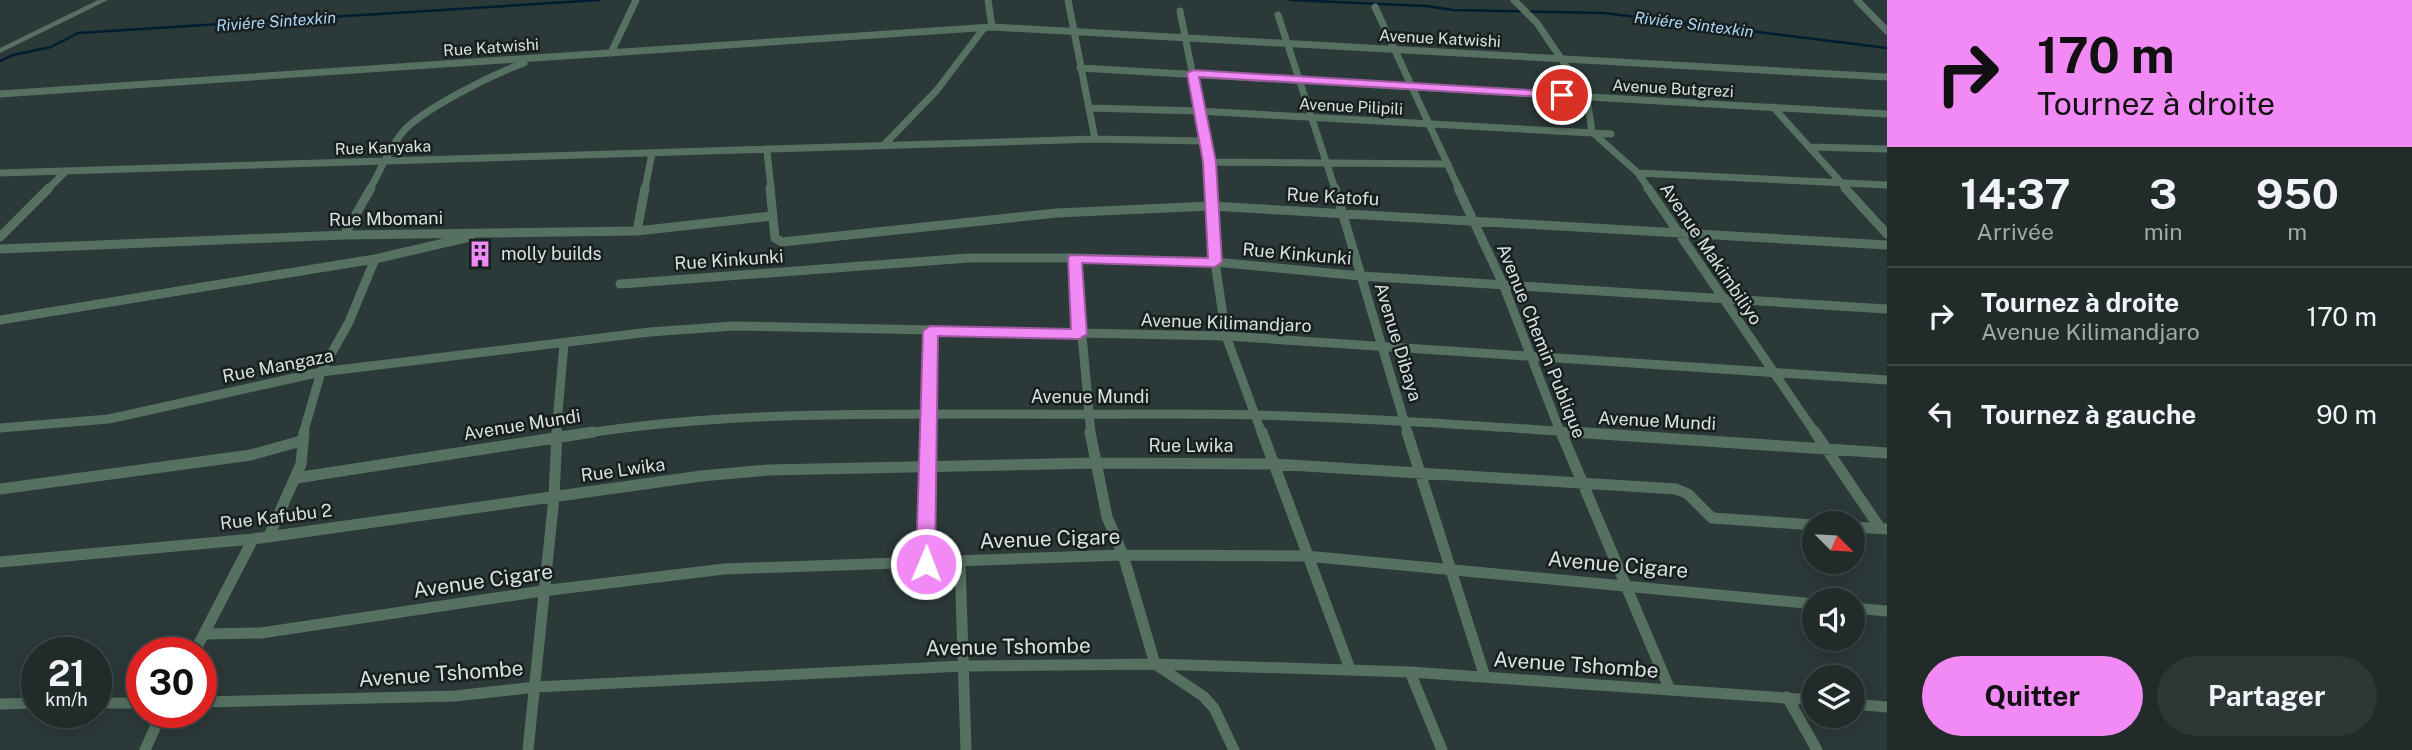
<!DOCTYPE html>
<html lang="fr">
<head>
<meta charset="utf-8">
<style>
  body { margin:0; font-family:"Public Sans",sans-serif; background:#2d3736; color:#f1f3f6; height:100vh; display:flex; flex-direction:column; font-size:26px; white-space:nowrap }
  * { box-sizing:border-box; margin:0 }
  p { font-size:23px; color:#a2a7a8 }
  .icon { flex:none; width:38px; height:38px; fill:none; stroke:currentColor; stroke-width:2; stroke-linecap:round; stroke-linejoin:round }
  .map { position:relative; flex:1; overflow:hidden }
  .sheet { display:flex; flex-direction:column; background:#202b2a; width:525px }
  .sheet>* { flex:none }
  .top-card { background:#f18af5; color:#111; overflow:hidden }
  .needle { width:46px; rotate:114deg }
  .controls { position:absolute; left:1802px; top:511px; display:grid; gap:14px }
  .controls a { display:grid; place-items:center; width:63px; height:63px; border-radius:50%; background:#202b2a; box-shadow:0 4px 18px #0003,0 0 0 2px #3d4747; font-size:35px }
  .speed { position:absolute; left:21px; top:637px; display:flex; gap:14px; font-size:35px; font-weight:700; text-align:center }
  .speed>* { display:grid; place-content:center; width:91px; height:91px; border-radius:50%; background:#202b2a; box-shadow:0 4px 18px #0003,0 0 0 2px #3d4747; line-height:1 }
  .speed small { font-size:18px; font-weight:400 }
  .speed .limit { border:10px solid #d22; background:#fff; color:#111 }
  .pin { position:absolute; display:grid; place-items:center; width:60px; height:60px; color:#fff; margin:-30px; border:4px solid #fff; border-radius:50%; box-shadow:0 2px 7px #0007 }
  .me { position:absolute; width:77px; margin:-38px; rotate:1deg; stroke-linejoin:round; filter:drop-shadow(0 0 5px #0008) }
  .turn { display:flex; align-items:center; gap:24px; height:147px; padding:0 35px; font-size:32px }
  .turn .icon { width:91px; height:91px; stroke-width:2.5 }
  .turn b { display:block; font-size:49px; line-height:60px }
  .eta { display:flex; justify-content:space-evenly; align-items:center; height:119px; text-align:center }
  .eta b { font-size:42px; font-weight:700; line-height:49px }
  .action { display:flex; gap:14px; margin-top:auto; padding:14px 35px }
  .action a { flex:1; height:80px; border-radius:42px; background:#f18af5; color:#111; font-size:28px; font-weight:700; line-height:80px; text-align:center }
  .action a+a { background:#2d3736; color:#f1f3f6 }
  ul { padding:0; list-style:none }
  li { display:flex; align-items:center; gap:21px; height:98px; padding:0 35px; border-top:2px solid #3d4747 }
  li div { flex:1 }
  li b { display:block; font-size:26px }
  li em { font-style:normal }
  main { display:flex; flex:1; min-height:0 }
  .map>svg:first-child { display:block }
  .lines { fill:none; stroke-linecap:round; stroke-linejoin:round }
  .stream { stroke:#011d32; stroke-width:2.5 }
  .minor-far2 { stroke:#567162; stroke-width:7 }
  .minor-far1 { stroke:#567162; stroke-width:9 }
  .minor { stroke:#567162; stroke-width:11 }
  .tertiary { fill:#567162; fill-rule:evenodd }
  .route { fill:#f18af5; stroke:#9d5a9f; stroke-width:2 }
  .labels { text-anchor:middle; stroke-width:5; stroke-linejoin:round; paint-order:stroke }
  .far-water-label { font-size:16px; font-style:italic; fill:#a8d6fb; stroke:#181f1e }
  .far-street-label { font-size:16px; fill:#d8e1e0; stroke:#181f1e }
  .street-label { font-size:18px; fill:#d8e1e0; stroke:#181f1e }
  .poi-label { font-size:18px; fill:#d8e1e0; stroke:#181f1e; text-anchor:start }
  .near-street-label { font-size:21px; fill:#d8e1e0; stroke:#181f1e }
</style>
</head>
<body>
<main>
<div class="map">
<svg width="1887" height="750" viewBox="0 0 1887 750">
  <rect width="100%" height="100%" fill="#2b3938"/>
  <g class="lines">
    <path class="stream" d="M1290 0 1426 6 1453 10 1604 13 1887 48
      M0 61 13 55 51 47 78 33 599 0"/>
    <path class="minor-far2" d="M988 0 992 27
      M1068 0 1095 139
      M1514 0 1537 23 1587 97 1592 132 1638 173 1649 189
      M1857 0 1887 31
      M1375 7 1459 189
      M1180 11 1210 162 1211 189
      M1278 15 1335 189
      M611 53 636 0
      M1080 68 1887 114
      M0 94 992 27 1887 77
      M1773 107 1847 189
      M1090 108 1198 111 1611 134
      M884 145 937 90 984 28
      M1810 147 1887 149
      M767 151 771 189
      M1210 162 1448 164
      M0 173 1095 139 1205 141
      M1638 173 1887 185
      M48 189 66 171
      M370 189C380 171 389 149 402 133 420 110 496 73 524 63
      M645 189 652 153"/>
    <path class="minor-far1" d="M770 188 775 238 782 242 1057 213 1211 206 1887 245
      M1211 188 1215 262 1226 336 1262 434
      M1335 188 1408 434
      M1458 188 1503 284 1561 434
      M1648 188 1816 434
      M1845 188 1887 234
      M637 231 645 188
      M344 235 371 188
      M0 237 49 188
      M0 249 344 235 637 231 772 216
      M1075 258 1091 434
      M620 284 969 258H1075L1215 262 1361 276 1887 309
      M0 320 375 259 470 237
      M0 428 109 419 321 372 650 332 734 326 1226 336 1887 380
      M303 434 321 372 349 322 375 259
      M556 434 564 344
      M582 434C722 412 864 414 1005 414 1088 415 1172 413 1255 415 1369 418 1484 426 1599 434
      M928 434 930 331"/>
    <path class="minor" d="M1090 432 1107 517 1123 555 1155 664 1203 696 1214 708 1234 750
      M1262 432 1350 669
      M1407 432 1485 677
      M1561 432 1670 690
      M1572 432 1887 453
      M1815 432 1880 528
      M296 478 593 432
      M0 489 251 455 301 441
      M1853 527 1887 529
      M269 536 301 464 304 432
      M0 562 253 539 701 476 768 470 1096 463 1274 464 1676 489 1688 494 1712 518 1815 525
      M960 562 966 750
      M926 564 928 432
      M1853 608 1887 611
      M205 634 261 633 542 591 724 569 1123 555 1306 556 1815 604
      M194 653 253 539
      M1410 672 1442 750
      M1787 697 1817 750
      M201 702 455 696 536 687 963 666 1155 664 1410 672 1815 700
      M96 703H142
      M0 704 37 703
      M1853 704 1887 707
      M145 750 162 712
      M528 750 554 497 557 432"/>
    <path class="tertiary" d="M98 0H108L0 53V48Z"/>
  </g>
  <path class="route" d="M1193 70 1562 92 1568 95 1562 98 1199 77 1216 162 1222 262 1215 267 1082 263 1087 334 1079 339 938 336 935 564 932 569 926 571 919 569 916 564 923 331 930 326 1071 329 1068 258 1070 255 1208 258 1203 162 1187 73Z"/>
  <defs>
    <g id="building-bare" transform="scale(2.1)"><path d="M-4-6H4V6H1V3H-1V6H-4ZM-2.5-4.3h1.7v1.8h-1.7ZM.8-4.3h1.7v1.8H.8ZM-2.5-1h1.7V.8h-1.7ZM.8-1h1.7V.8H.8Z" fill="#f18af5" stroke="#181f1e" stroke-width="2.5" paint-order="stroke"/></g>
  </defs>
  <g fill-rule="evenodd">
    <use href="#building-bare" x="480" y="254"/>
  </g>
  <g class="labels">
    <g class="far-water-label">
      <text transform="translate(276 21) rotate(-4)" y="6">Riviére Sintexkin</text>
      <text transform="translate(1694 24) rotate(7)" y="6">Riviére Sintexkin</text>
    </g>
    <g class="far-street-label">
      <text transform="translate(1440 38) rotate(3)" y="6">Avenue Katwishi</text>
      <text transform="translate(491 47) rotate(-4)" y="6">Rue Katwishi</text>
      <text transform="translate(1673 88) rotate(3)" y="6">Avenue Butgrezi</text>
      <text transform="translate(1351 106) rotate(3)" y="6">Avenue Pilipili</text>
      <text transform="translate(383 147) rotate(-2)" y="6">Rue Kanyaka</text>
    </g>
    <g class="street-label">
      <text transform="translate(1333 197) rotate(3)" y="6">Rue Katofu</text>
      <text transform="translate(386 219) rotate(-1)" y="6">Rue Mbomani</text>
      <text transform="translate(1297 254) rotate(5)" y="6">Rue Kinkunki</text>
      <text transform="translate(1711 254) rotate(56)" y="6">Avenue Makimbiliyo</text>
      <text transform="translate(729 260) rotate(-4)" y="6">Rue Kinkunki</text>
      <text transform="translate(1226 323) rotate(2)" y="6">Avenue Kilimandjaro</text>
      <text transform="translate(1541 341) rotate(68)" y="6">Avenue Chemin Publique</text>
      <text transform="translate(1398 342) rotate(73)" y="6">Avenue Dibaya</text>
      <text transform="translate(278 366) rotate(-11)" y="6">Rue Mangaza</text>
      <text x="1090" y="403">Avenue Mundi</text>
      <text transform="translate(1657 421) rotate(3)" y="6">Avenue Mundi</text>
      <text transform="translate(522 425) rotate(-9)" y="6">Avenue Mundi</text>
      <text x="1191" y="452">Rue Lwika</text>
      <text transform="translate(623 470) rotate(-8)" y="6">Rue Lwika</text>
      <text transform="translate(276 517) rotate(-7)" y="6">Rue Kafubu 2</text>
    </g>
    <g class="poi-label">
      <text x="501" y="260">molly builds</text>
    </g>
    <g class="near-street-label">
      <text transform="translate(1050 539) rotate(-2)" y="7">Avenue Cigare</text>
      <text transform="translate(1618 565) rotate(5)" y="7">Avenue Cigare</text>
      <text transform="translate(483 581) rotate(-8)" y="7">Avenue Cigare</text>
      <text transform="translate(1008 647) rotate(-1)" y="7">Avenue Tshombe</text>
      <text transform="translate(1576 665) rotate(4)" y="7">Avenue Tshombe</text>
      <text transform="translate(441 674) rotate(-4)" y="7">Avenue Tshombe</text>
    </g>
  </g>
</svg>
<div class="controls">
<a><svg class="needle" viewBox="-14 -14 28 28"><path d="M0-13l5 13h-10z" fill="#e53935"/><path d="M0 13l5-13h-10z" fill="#a2a7a8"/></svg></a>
<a><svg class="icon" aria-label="sound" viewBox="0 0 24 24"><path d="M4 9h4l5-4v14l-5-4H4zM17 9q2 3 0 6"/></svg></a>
<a><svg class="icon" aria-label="layers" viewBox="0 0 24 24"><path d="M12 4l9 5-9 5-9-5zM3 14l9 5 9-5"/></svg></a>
</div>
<div class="speed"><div>21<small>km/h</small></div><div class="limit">30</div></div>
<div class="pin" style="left:1562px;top:95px;background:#d93025"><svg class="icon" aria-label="arrive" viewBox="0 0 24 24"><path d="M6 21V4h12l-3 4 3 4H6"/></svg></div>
<svg class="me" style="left:926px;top:564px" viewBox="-20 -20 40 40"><circle r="17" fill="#f18af5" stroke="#fff" stroke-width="3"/><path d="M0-11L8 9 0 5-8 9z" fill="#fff"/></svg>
</div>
<section class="sheet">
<div class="top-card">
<div class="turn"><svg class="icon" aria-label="right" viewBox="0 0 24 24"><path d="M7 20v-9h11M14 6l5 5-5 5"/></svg><div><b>170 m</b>Tournez à droite</div></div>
</div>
<div class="eta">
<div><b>14:37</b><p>Arrivée</p></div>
<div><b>3</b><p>min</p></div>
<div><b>950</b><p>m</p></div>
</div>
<ul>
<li><svg class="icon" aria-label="right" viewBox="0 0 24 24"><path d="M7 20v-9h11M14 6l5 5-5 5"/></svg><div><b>Tournez à droite</b><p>Avenue Kilimandjaro</p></div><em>170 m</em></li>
<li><svg class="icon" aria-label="left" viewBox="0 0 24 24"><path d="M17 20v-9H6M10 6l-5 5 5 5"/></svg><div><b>Tournez à gauche</b></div><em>90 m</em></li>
</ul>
<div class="action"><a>Quitter</a><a>Partager</a></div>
</section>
</main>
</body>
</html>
